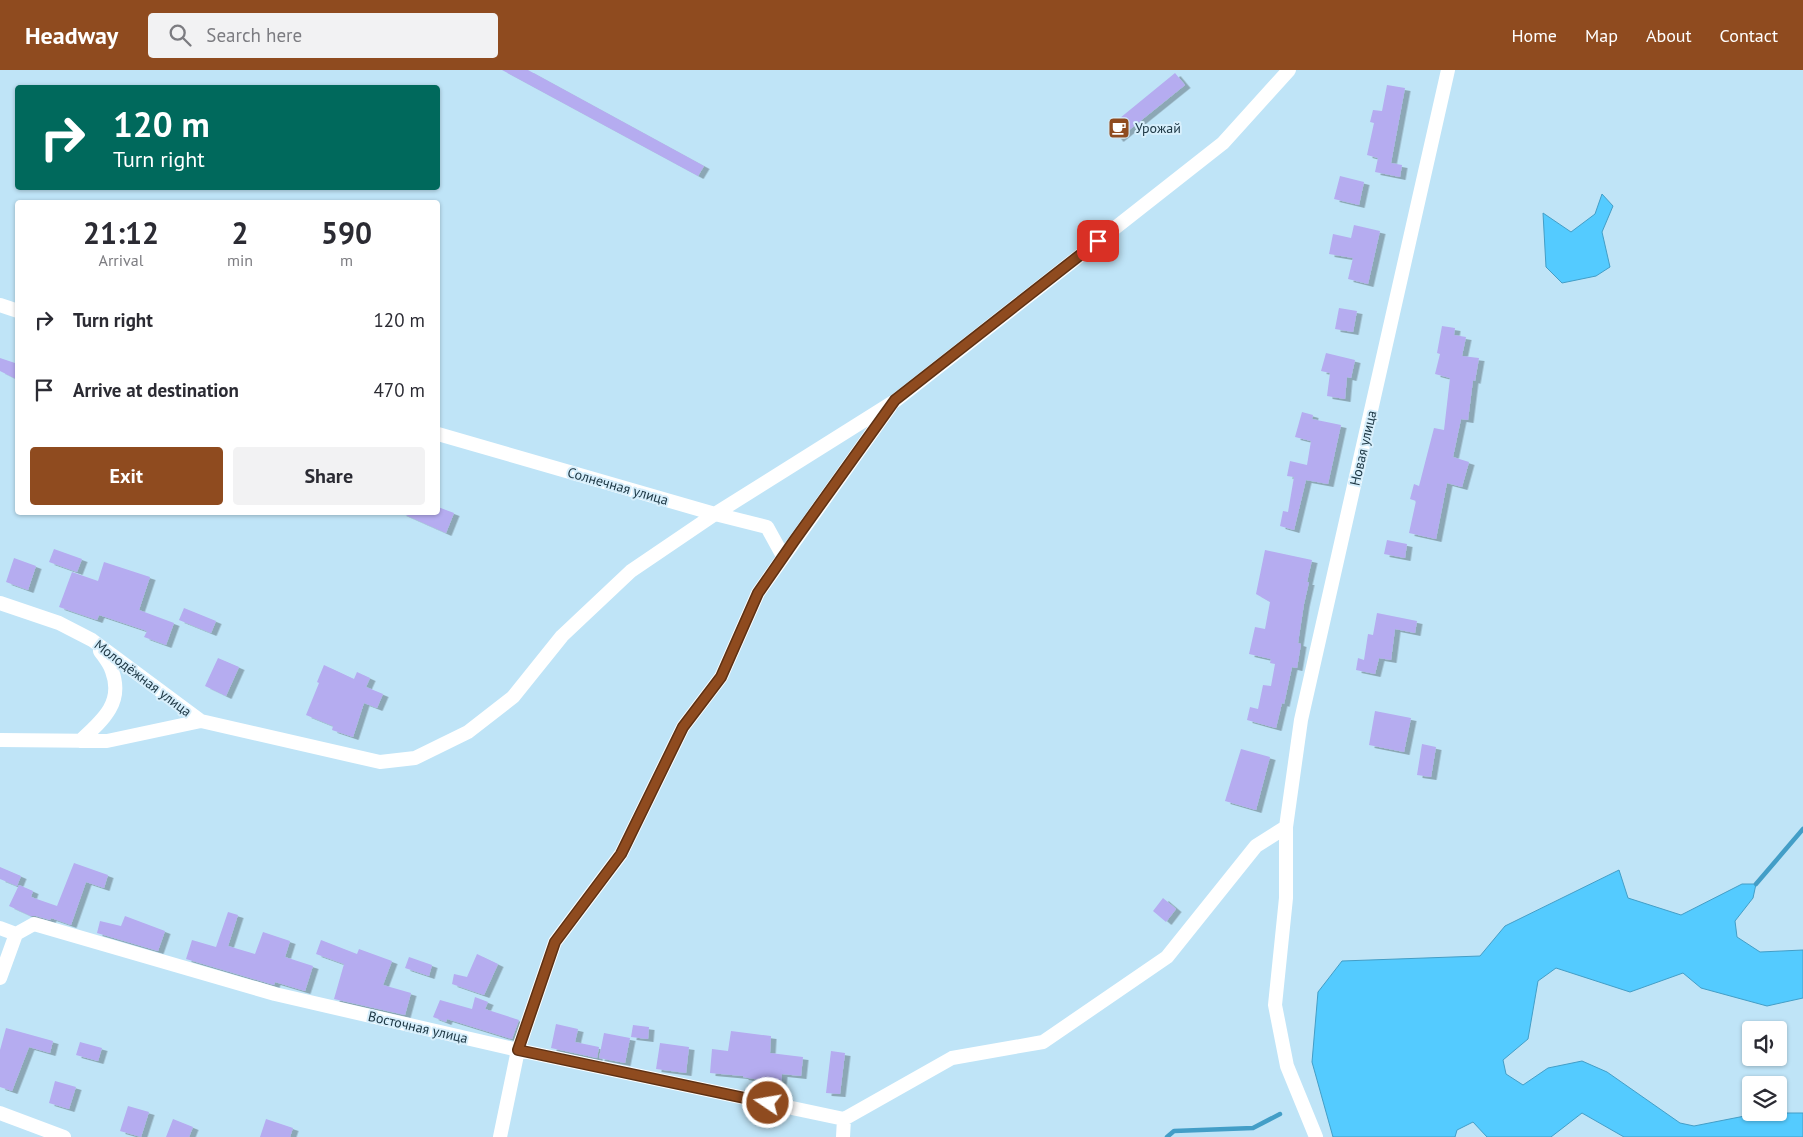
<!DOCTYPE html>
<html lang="en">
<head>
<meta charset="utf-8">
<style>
  body { margin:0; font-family:"PT Sans",sans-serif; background:#f2f2f3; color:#2b2b33; height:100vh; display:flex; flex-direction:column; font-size:19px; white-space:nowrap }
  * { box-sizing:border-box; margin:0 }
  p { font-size:16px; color:#7c7c81 }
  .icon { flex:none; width:28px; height:28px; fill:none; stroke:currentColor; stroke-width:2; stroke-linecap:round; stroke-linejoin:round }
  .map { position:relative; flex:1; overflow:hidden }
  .side { position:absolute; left:15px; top:130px; width:425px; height:315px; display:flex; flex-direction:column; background:#fff; border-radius:5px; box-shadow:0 1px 4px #0004 }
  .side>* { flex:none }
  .guide { position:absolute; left:15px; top:15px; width:425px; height:105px; border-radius:5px; box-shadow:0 1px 4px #0004; background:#00695c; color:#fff; overflow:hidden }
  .controls { position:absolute; left:1742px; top:951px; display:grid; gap:10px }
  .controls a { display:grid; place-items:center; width:45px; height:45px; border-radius:5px; background:#fff; box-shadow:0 1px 4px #0004; font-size:25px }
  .pin { position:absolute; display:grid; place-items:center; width:42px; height:42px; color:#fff; margin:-21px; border-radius:10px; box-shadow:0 2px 8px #0006 }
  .me { position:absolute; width:55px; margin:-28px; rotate:282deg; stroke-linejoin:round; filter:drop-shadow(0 0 4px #0008) }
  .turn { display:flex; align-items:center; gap:18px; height:105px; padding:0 15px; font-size:22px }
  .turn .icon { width:65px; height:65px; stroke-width:2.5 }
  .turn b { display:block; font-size:35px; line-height:42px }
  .eta { display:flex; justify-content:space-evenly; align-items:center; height:85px; text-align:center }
  .eta b { font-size:30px; font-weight:700; line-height:35px }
  .primary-button { display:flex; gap:10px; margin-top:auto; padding:10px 15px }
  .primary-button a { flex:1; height:58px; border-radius:5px; background:#8f4b1f; color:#fff; font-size:20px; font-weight:700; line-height:58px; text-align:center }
  .primary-button a+a { background:#f2f2f3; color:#2b2b33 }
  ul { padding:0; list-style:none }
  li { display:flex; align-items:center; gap:15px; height:70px; padding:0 15px }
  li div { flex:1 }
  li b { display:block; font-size:19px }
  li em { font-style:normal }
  header { display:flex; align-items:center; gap:30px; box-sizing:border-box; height:70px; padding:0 25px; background:#8f4b1f; color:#fff }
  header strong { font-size:24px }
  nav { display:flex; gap:28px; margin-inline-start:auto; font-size:18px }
  .search { width:350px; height:45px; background:#f2f2f3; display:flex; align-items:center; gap:12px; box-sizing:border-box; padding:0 18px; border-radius:5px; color:#7c7c81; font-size:19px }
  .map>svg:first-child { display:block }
  .water { fill:#54cbff; stroke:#439ec7 }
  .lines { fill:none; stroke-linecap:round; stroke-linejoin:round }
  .stream { stroke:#439ec7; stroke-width:4.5 }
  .building { fill:#b5acf0; filter:url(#shadow) }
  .street { stroke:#fff; stroke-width:14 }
  .route-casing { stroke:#5d3114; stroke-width:12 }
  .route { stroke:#8f4b1f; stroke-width:9 }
  .labels { text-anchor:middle; stroke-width:4; stroke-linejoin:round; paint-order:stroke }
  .poi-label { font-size:14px; fill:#1c3643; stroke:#d7effc; text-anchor:start }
  .street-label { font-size:14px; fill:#1c3643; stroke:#d7effc }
</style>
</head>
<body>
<header>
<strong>Headway</strong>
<div class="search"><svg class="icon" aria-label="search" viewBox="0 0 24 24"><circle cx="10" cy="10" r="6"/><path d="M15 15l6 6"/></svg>Search here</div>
<nav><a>Home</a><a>Map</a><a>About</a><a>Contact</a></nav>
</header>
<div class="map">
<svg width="1803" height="1067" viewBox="0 0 1803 1067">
  <defs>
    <filter id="shadow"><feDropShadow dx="5.5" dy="3" stdDeviation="0" flood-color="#0004"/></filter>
  </defs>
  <rect width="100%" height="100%" fill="#bfe4f7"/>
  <path class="water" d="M1602 124 1613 136 1602 162 1610 197 1596 206 1562 213 1546 197 1543 143 1571 162 1595 144Z
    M1619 800 1628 828 1681 845 1742 814H1756L1753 828 1735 851 1737 867 1760 882 1803 880V928L1767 936 1701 918 1683 903 1630 922 1556 898 1538 911 1528 969 1503 990 1506 1004 1523 1015 1548 998 1582 991 1607 1002 1680 1053 1694 1056 1760 1043H1803V1067H1624L1582 1043 1551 1067H1487L1473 1052 1457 1060 1455 1067H1333L1312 992 1318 922 1342 891 1480 886 1505 856Z"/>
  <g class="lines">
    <path class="stream" d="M1756 814 1803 759
      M1167 1067 1174 1061 1253 1058 1280 1044"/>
  </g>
  <path class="building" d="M502 0H528L704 96 698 106Z
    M1175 3 1185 15 1118 69 1109 57Z
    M1387 15 1405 18 1391 93 1402 95 1400 107 1375 102 1378 88 1367 85 1374 53 1370 52 1373 40 1382 41Z
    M1340 106 1364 112 1359 135 1334 129Z
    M1354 155 1380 161 1368 214 1348 209 1353 188 1329 184 1333 164 1351 168Z
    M1339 238 1357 241 1353 262 1335 259Z
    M1442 256 1455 258 1454 265 1466 267 1462 286 1479 288 1475 311 1473 310 1468 350 1461 349 1453 387 1469 392 1462 417 1447 413 1436 469 1409 463 1416 431 1410 429 1414 414 1419 416 1434 358 1444 360 1450 308 1435 304 1440 284 1437 283Z
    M1326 283 1355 290 1351 308 1347 307 1345 329 1327 326 1330 303 1321 301Z
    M0 288 18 294V310L0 301Z
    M1302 342 1313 345 1312 349 1341 355 1328 414 1306 410 1294 460 1280 456 1283 441 1288 442 1294 407 1287 406 1290 391 1307 395 1311 371 1295 367Z
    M438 437 454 443 446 463 401 443 438 442Z
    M1387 470 1407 474 1405 488 1384 484Z
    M54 479 82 489 77 502 49 492Z
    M1265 480 1312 490 1307 512H1309L1304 534 1298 573 1301 574 1297 598 1292 597 1284 634 1282 633 1276 658 1247 650 1250 637 1258 639 1263 615 1271 616 1275 594 1270 593 1271 589 1249 584 1255 557 1265 559 1270 532 1256 524Z
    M14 488 36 496 28 520 6 512Z
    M104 492 150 507 139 540 174 553 166 575 144 567 147 561 99 545 97 550 59 537 72 502 98 511Z
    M184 538 216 551 211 563 179 550Z
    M1377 543 1417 551 1415 563 1395 559 1391 590 1379 588 1375 604 1356 600 1358 588 1364 590 1368 564 1373 565Z
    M218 588 239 597 226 626 205 616Z
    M324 595 354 609 357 602 370 608 366 617 383 624 377 638 364 633 353 667 332 660 333 656 306 645 319 613 317 612Z
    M1375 641 1411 648 1404 682 1369 675Z
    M1422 674 1436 677 1431 707 1417 705Z
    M1241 679 1270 687 1256 740 1225 731Z
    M74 793 108 805 104 818 86 812 71 855 51 848 50 850 36 846H31L9 836 19 815 33 821 31 827 57 836Z
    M0 797 21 806 17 816 0 809Z
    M1163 828 1176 839 1166 852 1153 841Z
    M228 842 238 845 228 876 255 884 263 862 290 871 285 887 313 896 305 921 275 912 274 915 186 889 192 870 216 877Z
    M125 846 165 861 158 881 97 863 100 851 121 856Z
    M321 870 357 884 359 879 392 891 383 915 411 923 405 945 334 929 344 894 316 884Z
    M477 884 498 894 484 925 452 914 454 904 467 907Z
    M409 887 432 895 429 906 405 898Z
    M475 927 488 932 485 939 519 950 512 969 447 949 446 952 433 947 440 930 472 939Z
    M556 954 578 959 575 972 599 977 597 988 551 978Z
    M633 955 649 957 648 969 631 967Z
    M6 958 53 971 50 983 29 977 12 1021 0 1017V980Z
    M731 961 771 966 770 983 803 987 801 1006 782 1004 781 1014 743 1007V1006L710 1003 712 979 728 981Z
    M604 963 630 968 625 993 599 988Z
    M80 972 102 978 98 991 76 985Z
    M660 973 689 977 686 1003 656 999Z
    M831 981 845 983 840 1024 826 1023Z
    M55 1011 76 1017 69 1039 49 1033Z
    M128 1036 149 1042 141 1067 120 1061Z
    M173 1049 193 1057 189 1067H166Z
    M266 1049 293 1058 290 1067H260Z"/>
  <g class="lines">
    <path class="street" d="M0 235 18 241
      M438 364 715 444 767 457 783 486
      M0 533 59 553 92 570 201 651 380 692 415 688 468 662 513 627 562 566 631 501 715 444 895 331 1223 73 1289 0
      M0 670 107 671 201 651
      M80 671C102 651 124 633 112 601 110 594 104 587 100 581
      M0 858 16 864 34 854 275 924 518 980 844 1049
      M0 908 16 864
      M0 1043 64 1067
      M844 1049 952 988 1043 972 1167 887 1256 776 1286 757
      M500 1067 518 980 555 872 621 784 683 657 721 607 758 523 890 337
      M843 1067 844 1049
      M1316 1067 1287 996 1275 935 1286 828V757L1301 650 1448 0"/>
  </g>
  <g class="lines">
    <g class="route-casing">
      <path id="route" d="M768 1033 518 980 555 872 621 784 683 657 721 607 758 523 794 471 895 330 1098 171"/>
    </g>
    <use href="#route" class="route"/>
  </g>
  <defs>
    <g id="cafe-square" transform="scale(1.125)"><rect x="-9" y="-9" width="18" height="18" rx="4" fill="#8f4b1f" stroke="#d7effc"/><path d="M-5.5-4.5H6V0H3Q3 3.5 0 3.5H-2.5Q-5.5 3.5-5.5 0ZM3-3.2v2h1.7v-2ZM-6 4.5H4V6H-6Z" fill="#fff"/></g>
  </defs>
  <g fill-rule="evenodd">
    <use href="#cafe-square" x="1119" y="58"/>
  </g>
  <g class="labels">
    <g class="poi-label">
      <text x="1135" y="63">Урожай</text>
    </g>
    <g class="street-label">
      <text transform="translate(1363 378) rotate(-77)" y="5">Новая улица</text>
      <text transform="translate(618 416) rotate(16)" y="5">Солнечная улица</text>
      <text transform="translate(143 608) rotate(37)" y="5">Молодёжная улица</text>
      <text transform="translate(418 957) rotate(13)" y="5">Восточная улица</text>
    </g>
  </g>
</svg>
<div class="controls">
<a><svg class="icon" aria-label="sound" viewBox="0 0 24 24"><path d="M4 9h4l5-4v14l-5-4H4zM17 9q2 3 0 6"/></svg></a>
<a><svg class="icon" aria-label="layers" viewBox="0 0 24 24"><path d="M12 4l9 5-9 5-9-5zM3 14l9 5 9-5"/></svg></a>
</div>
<div class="pin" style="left:1098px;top:171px;background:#d93025"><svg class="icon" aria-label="arrive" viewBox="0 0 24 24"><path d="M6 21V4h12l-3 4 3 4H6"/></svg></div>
<svg class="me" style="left:768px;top:1033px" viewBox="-20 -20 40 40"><circle r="17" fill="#8f4b1f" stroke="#fff" stroke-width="3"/><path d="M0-11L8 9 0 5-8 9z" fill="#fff"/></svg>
<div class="guide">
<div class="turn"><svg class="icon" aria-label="right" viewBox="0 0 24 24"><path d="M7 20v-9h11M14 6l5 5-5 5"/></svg><div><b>120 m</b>Turn right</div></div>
</div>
<section class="side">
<div class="eta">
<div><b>21:12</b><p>Arrival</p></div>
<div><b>2</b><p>min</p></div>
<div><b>590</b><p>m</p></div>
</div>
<ul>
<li><svg class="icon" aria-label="right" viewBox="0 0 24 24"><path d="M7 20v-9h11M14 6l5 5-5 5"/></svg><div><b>Turn right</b></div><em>120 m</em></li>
<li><svg class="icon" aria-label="arrive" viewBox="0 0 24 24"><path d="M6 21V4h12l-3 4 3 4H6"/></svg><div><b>Arrive at destination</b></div><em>470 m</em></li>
</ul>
<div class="primary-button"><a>Exit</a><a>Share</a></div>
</section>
</div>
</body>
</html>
